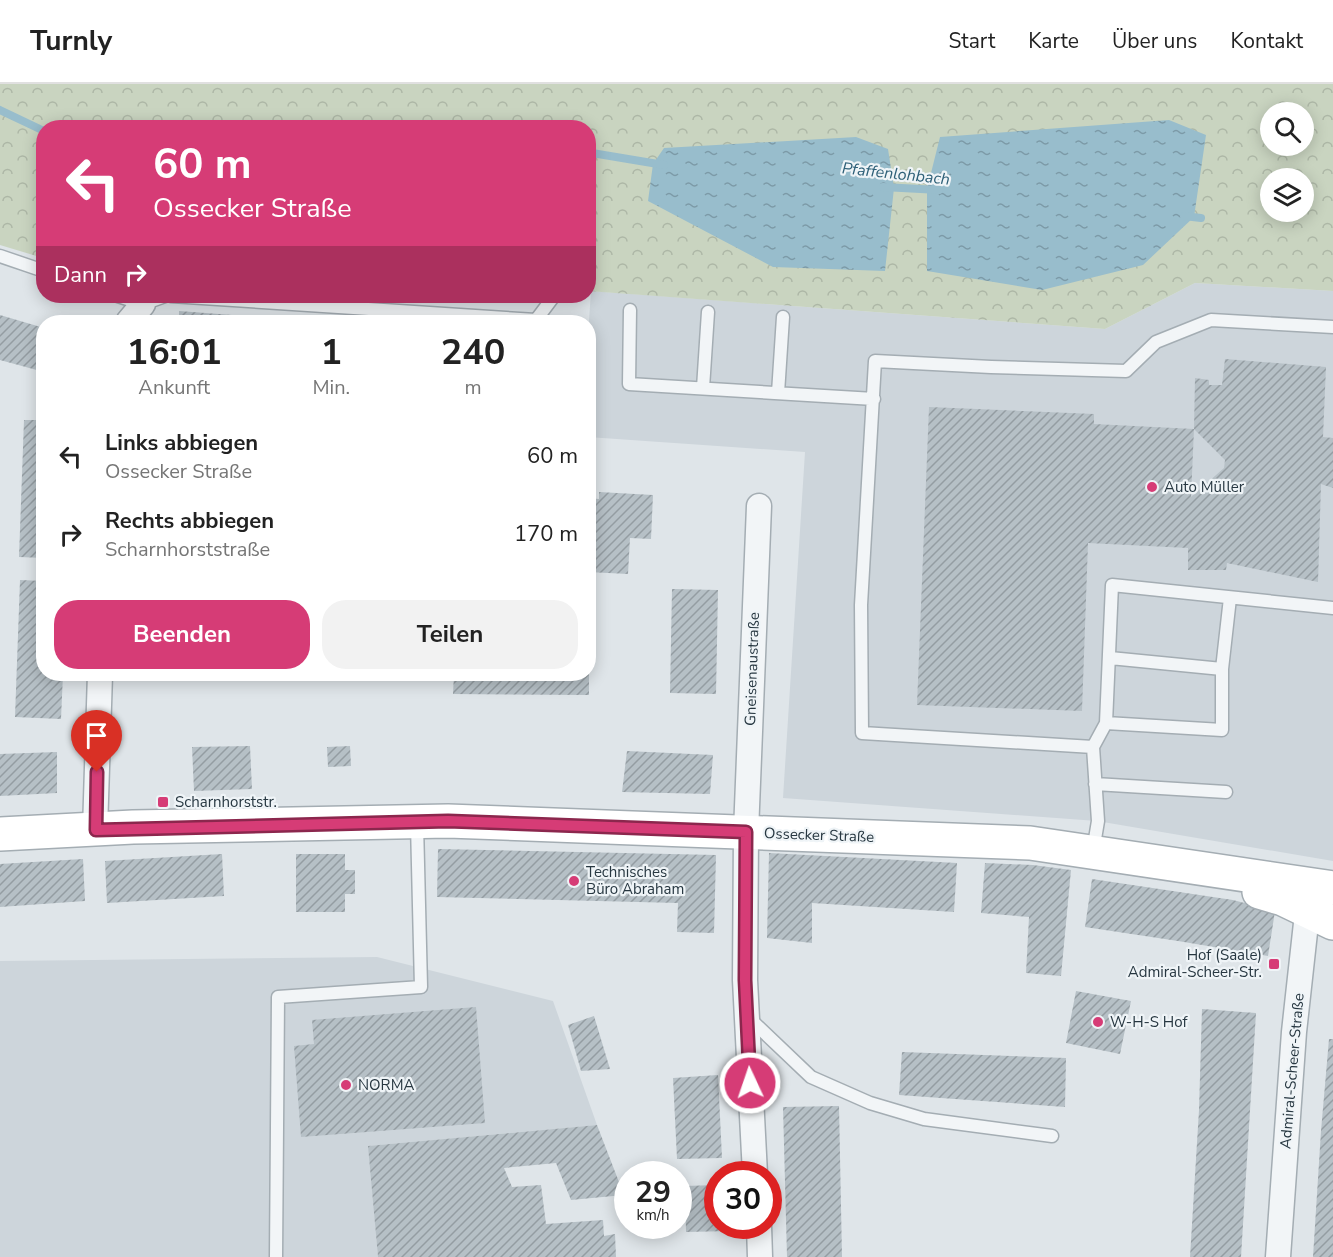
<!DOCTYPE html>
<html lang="de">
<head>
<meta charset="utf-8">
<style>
  body { margin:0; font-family:"Nunito Sans",sans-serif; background:#f2f2f2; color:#222; height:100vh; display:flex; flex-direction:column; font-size:22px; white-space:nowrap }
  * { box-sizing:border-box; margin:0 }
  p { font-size:20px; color:#767676 }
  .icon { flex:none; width:33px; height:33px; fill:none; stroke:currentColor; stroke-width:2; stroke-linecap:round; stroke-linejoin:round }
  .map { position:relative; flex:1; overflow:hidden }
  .sheet { position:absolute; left:36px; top:231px; width:560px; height:366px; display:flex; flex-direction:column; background:#fff; border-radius:24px; box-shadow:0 3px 15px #0003 }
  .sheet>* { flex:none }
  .hud { position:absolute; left:36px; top:36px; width:560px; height:183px; border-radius:24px; box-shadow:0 3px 15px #0003; background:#d63c76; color:#fff; overflow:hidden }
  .fabs { position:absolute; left:1260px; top:18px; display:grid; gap:12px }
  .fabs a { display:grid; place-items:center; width:54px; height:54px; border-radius:50%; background:#fff; box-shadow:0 3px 15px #0003; font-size:30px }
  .speed { position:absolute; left:614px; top:1077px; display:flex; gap:12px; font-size:30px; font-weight:700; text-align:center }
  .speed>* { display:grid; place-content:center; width:78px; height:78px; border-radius:50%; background:#fff; box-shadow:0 3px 15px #0003; line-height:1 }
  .speed small { font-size:15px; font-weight:400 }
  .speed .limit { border:9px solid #d22; background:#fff; color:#111 }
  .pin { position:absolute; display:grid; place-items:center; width:51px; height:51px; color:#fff; margin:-62px -26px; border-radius:50% 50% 50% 0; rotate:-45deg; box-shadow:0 0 6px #0007 }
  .pin .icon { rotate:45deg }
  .me { position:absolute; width:66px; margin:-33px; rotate:357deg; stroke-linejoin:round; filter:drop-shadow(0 0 4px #0008) }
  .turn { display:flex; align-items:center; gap:21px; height:126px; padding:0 18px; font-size:27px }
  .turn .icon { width:78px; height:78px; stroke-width:2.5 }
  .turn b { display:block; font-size:42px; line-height:51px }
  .then { display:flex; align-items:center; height:57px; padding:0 18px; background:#0003; gap:12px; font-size:22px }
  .eta { display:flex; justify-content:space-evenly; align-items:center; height:102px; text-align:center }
  .eta b { font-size:36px; font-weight:700; line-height:42px }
  .primary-button { display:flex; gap:12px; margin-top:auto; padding:12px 18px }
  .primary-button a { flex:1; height:69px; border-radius:24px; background:#d63c76; color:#fff; font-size:24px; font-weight:700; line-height:69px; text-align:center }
  .primary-button a+a { background:#f2f2f2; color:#222 }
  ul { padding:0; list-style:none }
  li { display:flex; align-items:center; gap:18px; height:78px; padding:0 18px }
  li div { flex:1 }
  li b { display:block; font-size:22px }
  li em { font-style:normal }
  header { display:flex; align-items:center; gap:36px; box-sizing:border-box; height:84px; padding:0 30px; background:#fff; border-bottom:2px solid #e0e0e0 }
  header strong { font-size:28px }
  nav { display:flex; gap:33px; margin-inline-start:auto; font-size:21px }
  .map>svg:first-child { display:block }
  .built { fill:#cdd5db }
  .park { fill:url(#park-crowns); fill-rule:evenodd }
  .water { fill:url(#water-ripples) }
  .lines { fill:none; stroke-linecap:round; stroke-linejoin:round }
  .stream { stroke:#98bdcc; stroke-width:8 }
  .building { fill:url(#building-hatch); fill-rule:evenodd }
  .lane-casing { stroke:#a4adb3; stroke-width:15 }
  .street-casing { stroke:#a4adb3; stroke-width:27 }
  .secondary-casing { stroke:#a4adb3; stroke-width:36 }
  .lane { stroke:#f2f5f7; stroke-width:12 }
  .street { stroke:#f2f5f7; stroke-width:24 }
  .secondary { stroke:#fff; stroke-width:33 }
  .route-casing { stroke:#8b274d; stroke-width:15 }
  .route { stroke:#d63c76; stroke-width:10 }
  .poi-dot { fill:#d63c76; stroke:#eff4f7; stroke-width:2 }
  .labels { text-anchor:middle; stroke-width:4.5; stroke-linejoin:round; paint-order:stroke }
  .poi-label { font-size:15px; fill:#273741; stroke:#eff4f7; text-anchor:start }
  .street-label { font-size:15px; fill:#273741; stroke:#eff4f7 }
  .water-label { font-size:16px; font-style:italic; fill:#2e6078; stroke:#eff4f7 }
</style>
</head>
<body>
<header>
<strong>Turnly</strong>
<nav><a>Start</a><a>Karte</a><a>Über uns</a><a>Kontakt</a></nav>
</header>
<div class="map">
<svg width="1333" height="1173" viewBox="0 0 1333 1173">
  <defs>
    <pattern id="park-crowns" width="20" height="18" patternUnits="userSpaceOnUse" patternTransform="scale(1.5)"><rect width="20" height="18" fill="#c9d4c0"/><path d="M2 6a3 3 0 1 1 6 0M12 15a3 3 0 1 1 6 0" fill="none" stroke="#adb7a6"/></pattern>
    <pattern id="water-ripples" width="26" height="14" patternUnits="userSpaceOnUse" patternTransform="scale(1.5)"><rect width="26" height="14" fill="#98bdcc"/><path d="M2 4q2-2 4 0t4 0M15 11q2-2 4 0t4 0" fill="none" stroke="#7c9aa7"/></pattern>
    <pattern id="building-hatch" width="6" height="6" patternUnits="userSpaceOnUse" patternTransform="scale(1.5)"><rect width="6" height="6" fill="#b6c0c6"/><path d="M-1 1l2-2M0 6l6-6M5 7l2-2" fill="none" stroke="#949da2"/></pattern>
  </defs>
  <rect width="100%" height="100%" fill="#dfe5e9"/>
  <path class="built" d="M1195 199 1333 207V777L1097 737 783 714 805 368 588 353V252L591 207 1105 245Z
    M377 873 553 917 597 1041 369 1062 378 1173H0V877Z"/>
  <path class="park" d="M0 0H1333V207L1195 199 1105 245 588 207V44H44L43 174 0 161ZM1270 28H1304V62H1270ZM1270 94H1304V128H1270Z"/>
  <path class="water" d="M1169 36 1206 51 1194 133 1143 181 1042 206 927 187V105L940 53Z
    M856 53 888 65 894 104 885 187 773 183 648 117 653 80 664 64Z"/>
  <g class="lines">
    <path class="stream" d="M0 26 44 47
      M588 70 592 69 664 81
      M883 103 939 106
      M1184 132 1201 134"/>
  </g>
  <path class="building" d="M179 227 232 231 231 238H179Z
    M0 231 44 244V288L0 276Z
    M1225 275 1326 283 1323 353 1333 354V404L1321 400 1318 498 1227 479 1226 486H1188V464L1088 459 1082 627 917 621 929 323 1094 330V340L1194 345 1195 294 1209 296V301H1222ZM1194 345 1225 376 1224 384 1191 413Z
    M24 336H44V474L19 473Z
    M599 408 653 411 651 455 630 454 628 490 588 488V414L599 415Z
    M20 496 44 497V590H63L61 635 15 633Z
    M672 505 718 506 716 610 670 609Z
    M124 590H168V595L124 593Z
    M454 590H589V611L453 610Z
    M250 662 252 705 194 707 192 663Z
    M350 662 351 682 328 683 327 663Z
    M627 667 713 671 710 710 622 708Z
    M57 668V709L0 712V670Z
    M438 765 716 771 714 849 677 848 678 819 437 813Z
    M769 769 957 779 954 828 812 819V859L767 854Z
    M222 770 224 812 107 819 105 777Z
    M296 770H345V786H355V810H345V828H296Z
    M83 775 85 817 0 823V780Z
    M985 779 1033 781 1071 786 1061 892 1026 889 1029 833 981 829Z
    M1092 795 1233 816 1275 827 1268 872 1178 857 1085 843Z
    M1076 907 1131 917 1120 970 1066 959Z
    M476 923 485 1039 301 1053 294 962 314 960 312 936Z
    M1202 925 1256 929 1241 1173H1190L1199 1026Z
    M594 932 610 985 581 987 568 941Z
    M1329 955H1333V1173H1313L1321 1047Z
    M902 968 1066 974 1065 1023 899 1011Z
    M718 991 722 1074 677 1075 673 994Z
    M839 1022 842 1173H787L783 1023Z
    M597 1041 624 1111 571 1116 556 1079 504 1084 512 1103 541 1101 546 1140 603 1136 604 1152 615 1150 616 1173H378L368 1062Z
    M717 1101V1142H731V1147L686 1148 685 1102Z"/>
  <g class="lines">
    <g class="lane-casing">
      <path id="lane" d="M0 172 44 187
        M118 212 143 220 165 212
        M171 212 536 236 554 212
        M630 226 629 300 874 315
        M703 304 708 228
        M778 309 783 233
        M1110 574 1222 585
        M1106 639 1222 646V585L1230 514
        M1093 663 1106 639 1112 501 1333 524
        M1095 700 1226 708
        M1093 767 1098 737 1093 663 862 649 861 521 875 277 991 283 1126 287 1156 258 1211 236 1333 243
        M749 934 811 993 870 1019 924 1035 1052 1052
        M276 1173 278 913 421 903 417 740"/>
    </g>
    <g class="street-casing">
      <path id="street" d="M128 238 143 220
        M95 746 100 590
        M755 1090 745 896 746 748 759 422
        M759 1142 760 1173
        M1278 1173 1294 948 1309 812"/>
    </g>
    <g class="secondary-casing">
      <path id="secondary" d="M0 750 133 743 448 737 1030 759 1333 804
        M1259 808 1283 815 1333 839"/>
    </g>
    <use href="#lane" class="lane"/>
    <use href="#street" class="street"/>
    <use href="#secondary" class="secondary"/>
  </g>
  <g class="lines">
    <g class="route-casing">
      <path id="route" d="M97 688 96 746 448 737 746 748 745 896 750 999"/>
    </g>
    <use href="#route" class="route"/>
  </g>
  <g class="poi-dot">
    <circle cx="1152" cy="403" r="6"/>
    <rect x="157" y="712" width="12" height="12" rx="3"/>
    <circle cx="574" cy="797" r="6"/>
    <rect x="1268" y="874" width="12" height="12" rx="3"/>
    <circle cx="1098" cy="938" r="6"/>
    <circle cx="346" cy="1001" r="6"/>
  </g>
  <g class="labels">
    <g class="poi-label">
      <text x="1164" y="408">Auto Müller</text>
      <text x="175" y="723">Scharnhorststr.</text>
      <text x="586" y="793">Technisches<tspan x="586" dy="17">Büro Abraham</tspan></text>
      <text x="1262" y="876" text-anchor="end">Hof (Saale)<tspan x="1262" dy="17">Admiral-Scheer-Str.</tspan></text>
      <text x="1110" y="943">W-H-S Hof</text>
      <text x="358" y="1006">NORMA</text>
    </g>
    <g class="street-label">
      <text transform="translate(752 585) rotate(-88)" y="5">Gneisenaustraße</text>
      <text transform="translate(819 751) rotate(2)" y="5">Ossecker Straße</text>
      <text transform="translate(1292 987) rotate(-85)" y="5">Admiral-Scheer-Straße</text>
    </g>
    <g class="water-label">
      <text transform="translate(896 89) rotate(6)" y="6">Pfaffenlohbach</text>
    </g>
  </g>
</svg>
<div class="fabs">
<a><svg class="icon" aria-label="search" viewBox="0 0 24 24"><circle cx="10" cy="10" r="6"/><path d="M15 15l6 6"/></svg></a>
<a><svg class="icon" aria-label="layers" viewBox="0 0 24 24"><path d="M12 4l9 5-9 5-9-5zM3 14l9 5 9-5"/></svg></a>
</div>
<div class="speed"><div>29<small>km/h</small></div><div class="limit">30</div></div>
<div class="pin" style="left:97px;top:688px;background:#d93025"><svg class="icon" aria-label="arrive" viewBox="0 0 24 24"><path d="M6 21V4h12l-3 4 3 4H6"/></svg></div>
<svg class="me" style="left:750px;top:999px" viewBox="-20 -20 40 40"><circle r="17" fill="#d63c76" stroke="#fff" stroke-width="3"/><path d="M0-11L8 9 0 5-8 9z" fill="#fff"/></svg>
<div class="hud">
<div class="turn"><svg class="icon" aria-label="left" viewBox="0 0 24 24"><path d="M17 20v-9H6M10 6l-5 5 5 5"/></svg><div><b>60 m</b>Ossecker Straße</div></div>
<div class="then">Dann<svg class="icon" aria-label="right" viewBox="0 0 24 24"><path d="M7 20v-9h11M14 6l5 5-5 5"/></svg></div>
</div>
<section class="sheet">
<div class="eta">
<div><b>16:01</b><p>Ankunft</p></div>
<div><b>1</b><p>Min.</p></div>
<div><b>240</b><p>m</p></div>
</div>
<ul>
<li><svg class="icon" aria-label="left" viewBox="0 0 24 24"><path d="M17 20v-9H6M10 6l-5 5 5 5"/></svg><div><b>Links abbiegen</b><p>Ossecker Straße</p></div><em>60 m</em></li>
<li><svg class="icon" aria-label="right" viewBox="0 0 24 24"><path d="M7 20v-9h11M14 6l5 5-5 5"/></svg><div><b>Rechts abbiegen</b><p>Scharnhorststraße</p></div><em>170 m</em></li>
</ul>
<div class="primary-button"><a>Beenden</a><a>Teilen</a></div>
</section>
</div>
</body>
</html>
